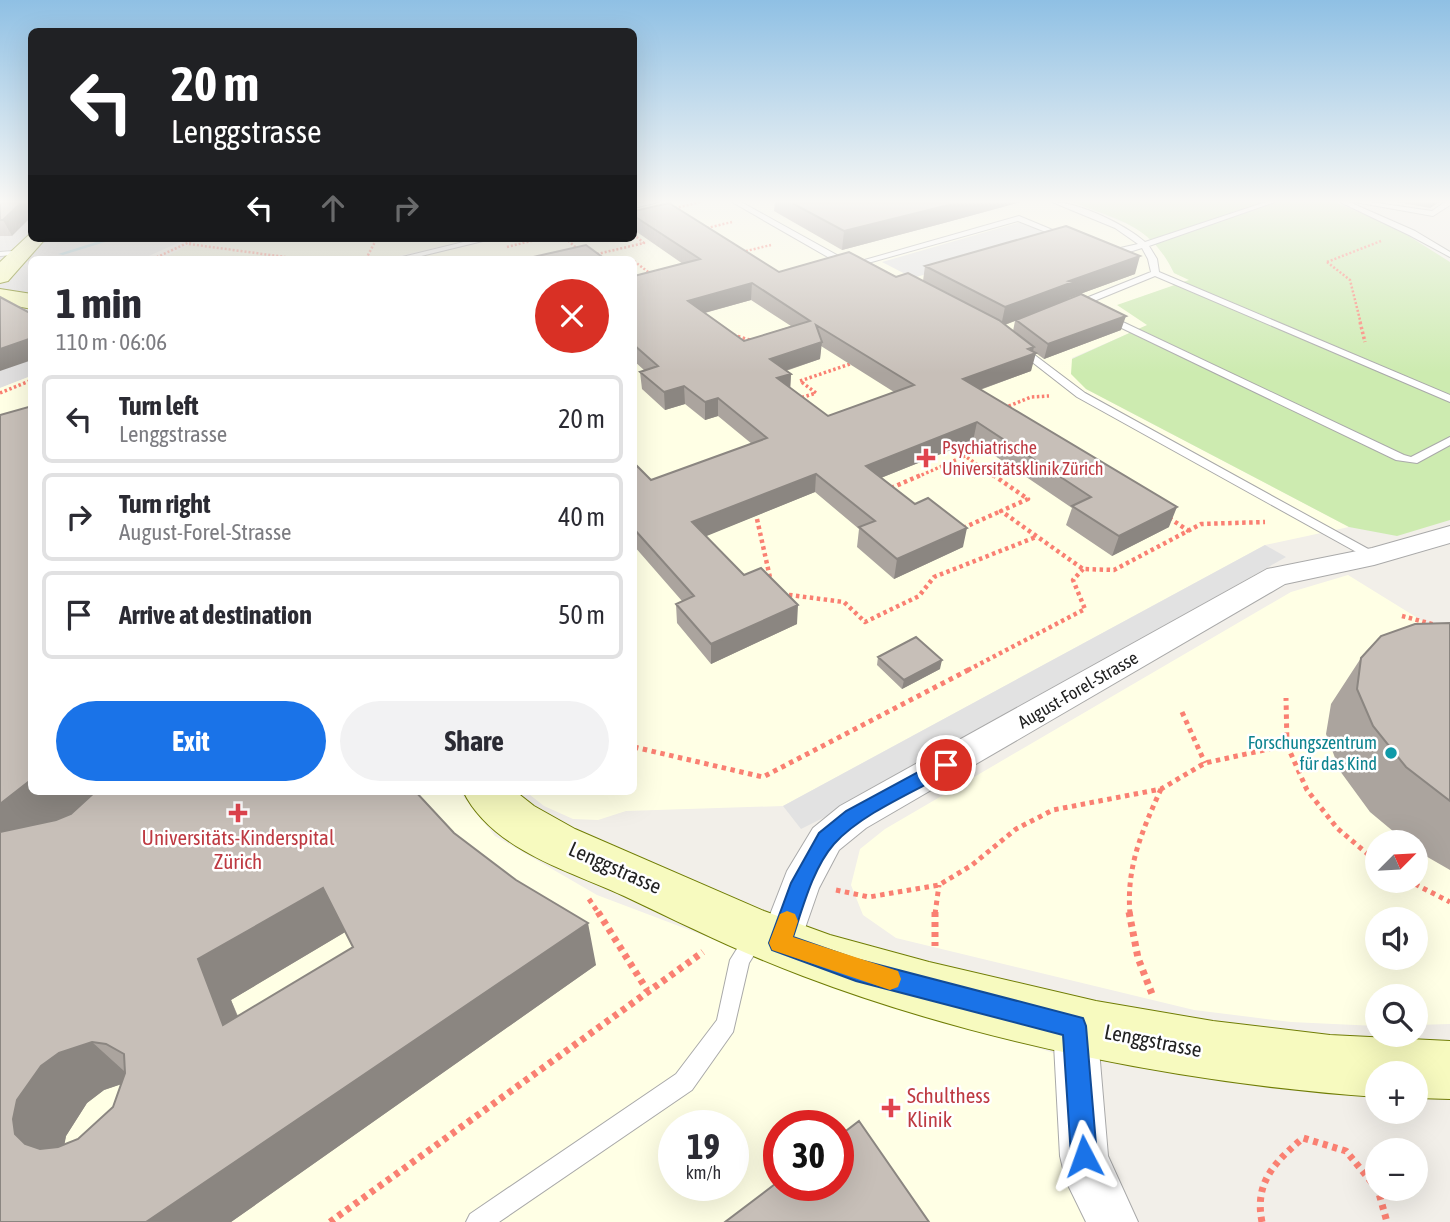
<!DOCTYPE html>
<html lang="en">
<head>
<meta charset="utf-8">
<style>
  body { margin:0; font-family:"Asap Condensed",sans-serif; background:#f2f2f3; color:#2b2b33; height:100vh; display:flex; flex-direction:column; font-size:26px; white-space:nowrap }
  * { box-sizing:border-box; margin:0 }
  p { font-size:23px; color:#7c7c81 }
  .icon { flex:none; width:38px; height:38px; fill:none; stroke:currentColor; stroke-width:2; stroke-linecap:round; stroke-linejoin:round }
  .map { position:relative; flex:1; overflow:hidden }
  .side { position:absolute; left:28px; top:256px; width:609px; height:539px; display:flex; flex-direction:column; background:#fff; border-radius:10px; box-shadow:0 7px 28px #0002 }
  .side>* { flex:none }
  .top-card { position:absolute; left:28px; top:28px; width:609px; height:214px; border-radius:10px; box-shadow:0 7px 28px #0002; background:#202124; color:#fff; overflow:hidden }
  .needle { width:46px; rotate:66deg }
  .buttons { position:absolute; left:1365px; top:830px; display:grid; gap:14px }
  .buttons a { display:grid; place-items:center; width:63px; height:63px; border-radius:50%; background:#fff; box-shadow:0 7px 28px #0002; font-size:35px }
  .speed { position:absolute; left:658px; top:1110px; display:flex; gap:14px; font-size:35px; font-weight:700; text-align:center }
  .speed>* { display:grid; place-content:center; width:91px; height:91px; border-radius:50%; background:#fff; box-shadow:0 7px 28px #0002; line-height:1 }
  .speed small { font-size:18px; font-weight:400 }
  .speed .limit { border:10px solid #d22; background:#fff; color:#111 }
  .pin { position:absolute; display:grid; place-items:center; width:60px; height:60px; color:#fff; margin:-30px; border:4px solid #fff; border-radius:50%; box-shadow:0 2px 7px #0007 }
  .me { position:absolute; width:77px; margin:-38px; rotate:356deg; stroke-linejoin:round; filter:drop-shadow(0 0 5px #0008) }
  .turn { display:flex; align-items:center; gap:24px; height:147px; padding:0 28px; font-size:32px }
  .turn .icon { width:91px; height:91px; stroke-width:2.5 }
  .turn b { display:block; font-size:49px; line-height:60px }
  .lanes { display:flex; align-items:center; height:66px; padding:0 28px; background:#0003; justify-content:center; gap:35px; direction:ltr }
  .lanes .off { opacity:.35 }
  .round { display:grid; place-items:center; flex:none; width:74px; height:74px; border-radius:37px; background:#f2f2f3 }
  .headline { display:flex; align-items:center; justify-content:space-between; height:119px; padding:0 28px }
  h1 { font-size:42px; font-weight:700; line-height:52px }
  .cta { display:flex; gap:14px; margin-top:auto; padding:14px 28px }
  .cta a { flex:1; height:80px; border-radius:42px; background:#1a73e8; color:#fff; font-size:28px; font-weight:700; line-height:80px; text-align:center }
  .cta a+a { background:#f2f2f3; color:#2b2b33 }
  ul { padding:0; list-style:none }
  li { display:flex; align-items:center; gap:21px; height:88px; margin:0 14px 10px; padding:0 14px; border:4px solid #e1e1e2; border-radius:10px }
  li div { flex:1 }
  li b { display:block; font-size:26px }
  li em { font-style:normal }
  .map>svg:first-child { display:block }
  .residential { fill:#e0dfdf }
  .education { fill:#ffffe5; fill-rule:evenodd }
  .farmland { fill:#eef0d5 }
  .grass { fill:#cdebb0 }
  .parking { fill:#e2e2e2 }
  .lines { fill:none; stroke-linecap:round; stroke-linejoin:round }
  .stream { fill:#aad3df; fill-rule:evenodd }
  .lane-casing { stroke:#a9a9a9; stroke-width:2 }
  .street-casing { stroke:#a9a9a9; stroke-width:2 }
  .secondary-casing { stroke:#707d05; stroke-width:2 }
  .path-far4 { stroke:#fa8072; stroke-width:2.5; stroke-dasharray:2 2; stroke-linecap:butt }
  .path-far3 { stroke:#fa8072; stroke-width:3.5; stroke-dasharray:2.5 2.5; stroke-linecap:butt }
  .path-far2 { stroke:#fa8072; stroke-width:4.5; stroke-dasharray:3.5 3.5; stroke-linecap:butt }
  .path-far1 { stroke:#fa8072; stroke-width:5; stroke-dasharray:4.5 4.5; stroke-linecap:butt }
  .path { stroke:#fa8072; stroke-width:7; stroke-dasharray:5 5; stroke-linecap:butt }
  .lane { fill:#fff; fill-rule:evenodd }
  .street { fill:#fff; fill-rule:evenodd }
  .secondary { fill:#f7fabf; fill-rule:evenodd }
  .wall { fill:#aba49e; fill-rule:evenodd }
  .shaded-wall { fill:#8b8681 }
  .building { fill:#c7bfb8; stroke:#8b8681; stroke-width:2; fill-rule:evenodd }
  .route { fill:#1a73e8; stroke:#114b97; stroke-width:2 }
  .slow { fill:#f59e0b }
  .health-dot { fill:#e0444e; stroke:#fff; stroke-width:2.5 }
  .culture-dot { fill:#0f9aa8; stroke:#fff; stroke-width:2.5 }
  .labels { text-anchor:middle; stroke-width:5; stroke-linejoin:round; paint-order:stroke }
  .health-label { font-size:18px; fill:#be3a42; stroke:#fff; text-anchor:start }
  .street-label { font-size:18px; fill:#222; stroke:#fff }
  .culture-label { font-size:18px; fill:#0d838f; stroke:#fff; text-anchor:end }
  .near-health-label { font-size:21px; fill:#be3a42; stroke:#fff }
  .near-street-label { font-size:21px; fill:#222; stroke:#fff }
</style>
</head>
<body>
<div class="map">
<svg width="1450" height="1222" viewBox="0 0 1450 1222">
  <rect width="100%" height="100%" fill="#f2efe9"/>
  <path class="residential" d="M0 202H31L32 238H189L142 259H32L31 376 0 388Z"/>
  <path class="education" d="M666 202H1072L1129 225 1147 235 1162 249 1174 273 1190 280 1118 305 1148 325 1072 358 1086 389 1349 527 1265 545 783 806 626 811 598 820 573 819 544 806 525 791H634V259H409L503 238H634V209Z
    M31 376 32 791H459L495 836 597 895 803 973 1063 1056 1092 1222H0V388ZM674 1125H733V1185H674ZM779 1125H838V1185H779Z
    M1348 575 1450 638V1024L1416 1025V996H1377V1026L1291 1022 1194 1010 896 938 863 915 851 885 860 849 885 829 1291 592ZM1377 842H1416V880H1377ZM1377 919H1416V957H1377Z"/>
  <path class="farmland" d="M202 238H478L385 259H162Z"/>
  <path class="grass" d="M1072 202H1335L1396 228 1450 262V520L1397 536 1349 527 1086 389 1071 374 1072 359 1147 325 1117 305 1189 280 1174 273C1150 224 1120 221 1072 202Z"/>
  <path class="parking" d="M1021 222 1053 236 913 278 882 262Z
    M1265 545 1286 557 839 810 801 829 783 806Z"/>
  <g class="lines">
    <path class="stream" d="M109 238H118L63 255 58 254Z"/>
    <g class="lane-casing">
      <path id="lane" d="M645 202H658L634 208V204Z
        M732 202H741L844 259 852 261 840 264Z
        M1052 202C1079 202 1124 224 1145 242L1266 202H1275L1149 246 1157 259 1159 272 1450 395V402L1155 276 1077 308H1071V304L1151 272 1148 259 1142 248 1126 253 1107 255V251L1138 244 1115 228Z
        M1340 202H1349L1415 231 1450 252V257L1409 235Z
        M1355 202H1370L1432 211 1445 202H1450V205L1433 216Z
        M1019 216 1067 236 1056 239V236L1018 221 868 263 861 261Z
        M31 237 32 238H56C50 242 36 243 30 239Z
        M480 238H495L409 259H394Z
        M25 250V254L0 256V252Z
        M1108 315 1404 455 1411 457 1450 437V445L1417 463 1396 460 1105 320V316Z
        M1018 347H1024L1085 393 1381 556 1379 559H1369L1077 397 1018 351Z
        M755 928 762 931 765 937 749 963 733 1032 692 1090 499 1222H466L470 1214 676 1074 717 1020 730 960 748 931Z"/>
    </g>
    <g class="street-casing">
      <path id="street" d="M1450 526V543L1374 565 1285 584 866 828 839 850 819 888 795 957 780 962 765 957 759 943 787 871 813 828 840 806 1267 569 1372 548Z
        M1075 1004 1091 1010 1097 1026 1108 1156 1138 1222H1086L1066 1181 1060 1156 1053 1026 1059 1010Z"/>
    </g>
    <g class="secondary-casing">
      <path id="secondary" d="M32 232V238H46L8 281 0 283V262Z
        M0 289 32 294V309L0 303Z
        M463 791H515L534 806 575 829 764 911 830 935 929 962 1096 1001 1213 1021 1330 1035 1450 1041V1099L1416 1098V1073H1377V1097C1189 1084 979 1043 803 976 741 953 683 924 624 896 568 870 492 850 463 791Z"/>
    </g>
    <path class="path-far4" d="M671 209 701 202
      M703 229 732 222
      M565 238 580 251
      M189 244 300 259
      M507 247 543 238
      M742 252 771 245
      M593 255 644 243 634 235
      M153 259 198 238
      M366 259 377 238
      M623 259H631
      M634 261 652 275
      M1327 262 1350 280 1361 324
      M1327 262 1381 241"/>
    <path class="path-far3" d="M1360 322 1365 342
      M733 335 753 341
      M0 393 32 380
      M797 399 816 393 800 381 853 363
      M1004 408 1031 397 1049 396
      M917 477 965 456 995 477"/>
    <path class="path-far2" d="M993 475 1028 499 1001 511 1083 569 1114 570 1201 524 1265 522
      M891 488 921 475
      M1169 518 1189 531
      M757 519 771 582
      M963 528 1001 511
      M782 594 844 602 865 622 919 596 934 577 1036 537
      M1402 616 1436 625
      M968 670 1085 609 1073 580 1083 569"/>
    <path class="path-far1" d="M1182 712 1205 763
      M1287 745 1307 790 1337 828 1377 862
      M634 747 763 777 972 668
      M1407 880 1450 902
      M836 890 869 897 939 885 972 865 1016 829 1053 810 1161 789 1205 763 1287 745 1286 698
      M589 899 599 914
      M935 914 939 885
      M1130 914C1126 867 1142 831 1161 789"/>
    <path class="path" d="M598 912 647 990
      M935 912V946
      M1129 912 1138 958 1152 994
      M330 1222 703 952
      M1262 1222C1254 1182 1275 1162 1303 1138L1346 1151 1378 1190 1387 1222"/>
    <use href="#lane" class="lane"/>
    <use href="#street" class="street"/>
    <use href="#secondary" class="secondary"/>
  </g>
  <path class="wall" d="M0 202 12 236H0Z
    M775 202H1021L944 223 842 250 774 211Z
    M1397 202H1439L1430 208Z
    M634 211 779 272 896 277 923 281 925 266 1135 274 1069 298 1068 299 1121 330 1044 359 1033 351 1031 371 980 390 1169 527 1112 556 1066 525 1072 508 973 441 881 478 963 547 894 579 857 547 859 529 815 492 705 536 744 575 797 624 711 664 677 623 676 604 682 601 634 546V463L651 480 752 444 718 416 705 420 685 404 665 410 642 389 640 372 644 370 634 361V276L683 264 634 230ZM751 300 791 326 744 341 705 313ZM1015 321 1013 331 1005 325ZM821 346 894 392 828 416 790 388 791 374 786 371 820 359Z
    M0 415 596 965 231 1222H0ZM345 932 353 947 238 1016 231 1000ZM121 1084 113 1107 78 1139 64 1144 66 1136 87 1103 104 1090Z
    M1450 623V870L1417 851 1416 850V842H1406L1370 812 1340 771 1326 734 1331 704 1361 658Z
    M878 657 940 669 902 689 877 665Z"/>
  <path class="shaded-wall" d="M22 202H32V216L12 236 3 220Z
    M961 202H1021L944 223 842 250 844 231Z
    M1433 202H1439L1430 208Z
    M1140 256 1135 274 1069 298 1068 301 1001 326 1005 307 1069 281Z
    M752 283 751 300 689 317 688 301Z
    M1126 316 1121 330 1044 359 1048 344Z
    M32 338V360L0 371V349Z
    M822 342 820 359 769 376 770 359Z
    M1034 347 1032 355 1036 353 1031 371 959 397 963 379Z
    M791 374 790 392 777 378Z
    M684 386 685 404 665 410 664 392Z
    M718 398V416L705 420V402Z
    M977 422 973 441 863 485 866 466Z
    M816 474 815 492 692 542V522Z
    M1177 507 1169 527 1112 556 1119 536Z
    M967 528 963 547 894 579 897 559Z
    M798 605 797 624 711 664V644Z
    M942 660 940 669 902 689 904 680Z
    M32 779V791H138L0 882V804Z
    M323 888 347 931 231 1000 256 1064 223 1025 198 959Z
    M588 923 596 965 231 1222H146Z
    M92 1042 134 1080 104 1090 87 1103 66 1136 63 1153 66 1168 25 1144 15 1134 13 1119 17 1100 41 1066 59 1053Z"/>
  <path class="building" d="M0 202H22L3 220H0Z
    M790 202H961L844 231Z
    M669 203 779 272 849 252 896 277 908 273 999 320 1034 347 1028 349 1036 353 963 379 1177 507 1119 536 1072 506 1091 497 977 422 866 466 915 504 928 498 967 528 897 559 859 527 875 521 816 474 692 522 744 575 761 568 798 605 711 644 676 604 694 596 634 529V463L651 480 767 438 718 398 705 402 684 386 664 392 640 372 658 366 634 345V276L700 259 634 216V211ZM752 283 810 321 744 341 688 301ZM816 325 914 385 828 416 777 378 791 374 770 359 822 342Z
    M1066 226 1140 256 1069 281 1073 282 1005 307 925 266Z
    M586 245 605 259H535L533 257Z
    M1081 294 1126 316 1048 344 1016 320Z
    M0 297 32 314V338L0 349Z
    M32 406V779L0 804V415Z
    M1450 623V801L1406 767 1373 726 1357 689 1361 658 1381 636 1415 624Z
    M916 637 942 660 904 680 878 657Z
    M96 791H415L454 833 516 880 588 923 146 1222H0V832L56 820 71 814ZM323 888 353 947 223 1025 198 959ZM92 1042 106 1044 124 1054 125 1073 113 1107 78 1139 58 1147 40 1149 25 1144 15 1134 13 1119 17 1100 41 1066 59 1053Z
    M859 1121 929 1222H725L779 1181V1185H838V1137Z"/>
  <linearGradient id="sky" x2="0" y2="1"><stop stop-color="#8fc0e4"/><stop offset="0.54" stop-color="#f9f8f5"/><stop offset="1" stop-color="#f9f8f5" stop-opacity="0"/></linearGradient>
  <rect width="1450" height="373" fill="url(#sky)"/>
  <path class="route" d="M946 757 955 765 953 770C916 791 862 813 834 844 813 868 803 907 793 937L856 959 1083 1018 1086 1026 1097 1156 1093 1165 1084 1169 1075 1165 1071 1156 1063 1035 856 981 772 950 769 943 791 883 819 833 846 811Z"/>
  <path class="slow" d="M787 911 795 914 798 921 793 937 898 971 901 979 898 987 890 990 772 950 769 943 780 914Z"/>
  <g class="health-dot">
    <path d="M922.5 447.5h7v7h7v7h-7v7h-7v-7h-7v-7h7z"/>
    <path d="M234.5 802.5h7v7h7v7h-7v7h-7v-7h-7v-7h7z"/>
    <path d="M887.5 1097.5h7v7h7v7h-7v7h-7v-7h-7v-7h7z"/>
  </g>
  <circle class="culture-dot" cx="1391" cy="753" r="7"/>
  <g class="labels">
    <g class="health-label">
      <text x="942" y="454">Psychiatrische<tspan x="942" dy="21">Universitätsklinik Zürich</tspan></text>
    </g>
    <g class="street-label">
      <text transform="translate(1078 690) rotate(-30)" y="6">August-Forel-Strasse</text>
    </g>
    <g class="culture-label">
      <text x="1377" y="749">Forschungszentrum<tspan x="1377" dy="21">für das Kind</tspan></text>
    </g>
    <g class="near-health-label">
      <text x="238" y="845">Universitäts-Kinderspital<tspan x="238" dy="24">Zürich</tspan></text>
      <text x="907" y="1103" text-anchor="start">Schulthess<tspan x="907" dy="24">Klinik</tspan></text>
    </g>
    <g class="near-street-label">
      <text transform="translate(615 868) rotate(24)" y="7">Lenggstrasse</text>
      <text transform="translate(1153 1041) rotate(11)" y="7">Lenggstrasse</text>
    </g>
  </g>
</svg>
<div class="buttons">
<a><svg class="needle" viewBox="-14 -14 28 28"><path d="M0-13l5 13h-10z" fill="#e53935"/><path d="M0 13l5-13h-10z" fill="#7c7c81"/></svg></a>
<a><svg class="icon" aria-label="sound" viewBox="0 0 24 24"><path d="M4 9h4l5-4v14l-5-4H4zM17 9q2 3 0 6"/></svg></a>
<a><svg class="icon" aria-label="search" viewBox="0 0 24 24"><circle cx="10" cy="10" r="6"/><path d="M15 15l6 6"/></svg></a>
<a>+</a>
<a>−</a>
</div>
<div class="speed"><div>19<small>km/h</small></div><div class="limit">30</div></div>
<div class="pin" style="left:946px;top:765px;background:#d93025"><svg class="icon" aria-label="arrive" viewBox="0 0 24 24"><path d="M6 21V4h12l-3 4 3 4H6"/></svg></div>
<svg class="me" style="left:1084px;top:1156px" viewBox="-20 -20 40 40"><path d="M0-17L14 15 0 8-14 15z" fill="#1a73e8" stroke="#fff" stroke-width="4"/></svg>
<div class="top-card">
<div class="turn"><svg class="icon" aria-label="left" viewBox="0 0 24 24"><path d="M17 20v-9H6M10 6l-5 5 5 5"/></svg><div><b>20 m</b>Lenggstrasse</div></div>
<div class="lanes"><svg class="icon" aria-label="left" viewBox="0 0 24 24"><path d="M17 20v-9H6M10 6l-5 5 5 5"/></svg><svg class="icon off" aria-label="ahead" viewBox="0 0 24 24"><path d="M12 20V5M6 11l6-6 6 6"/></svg><svg class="icon off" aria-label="right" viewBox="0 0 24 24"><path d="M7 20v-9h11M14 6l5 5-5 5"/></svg></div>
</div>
<section class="side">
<div class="headline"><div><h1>1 min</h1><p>110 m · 06:06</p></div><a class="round" style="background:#d93025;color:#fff"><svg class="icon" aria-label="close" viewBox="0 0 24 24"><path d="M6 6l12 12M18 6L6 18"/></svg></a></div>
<ul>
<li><svg class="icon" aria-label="left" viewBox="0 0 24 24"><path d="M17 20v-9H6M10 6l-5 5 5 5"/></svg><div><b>Turn left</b><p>Lenggstrasse</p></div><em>20 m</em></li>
<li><svg class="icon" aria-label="right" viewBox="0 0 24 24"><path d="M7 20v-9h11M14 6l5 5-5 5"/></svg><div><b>Turn right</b><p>August-Forel-Strasse</p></div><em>40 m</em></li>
<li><svg class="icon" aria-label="arrive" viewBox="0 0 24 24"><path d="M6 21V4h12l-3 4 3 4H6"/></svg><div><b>Arrive at destination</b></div><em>50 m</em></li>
</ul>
<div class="cta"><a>Exit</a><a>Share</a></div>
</section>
</div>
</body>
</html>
